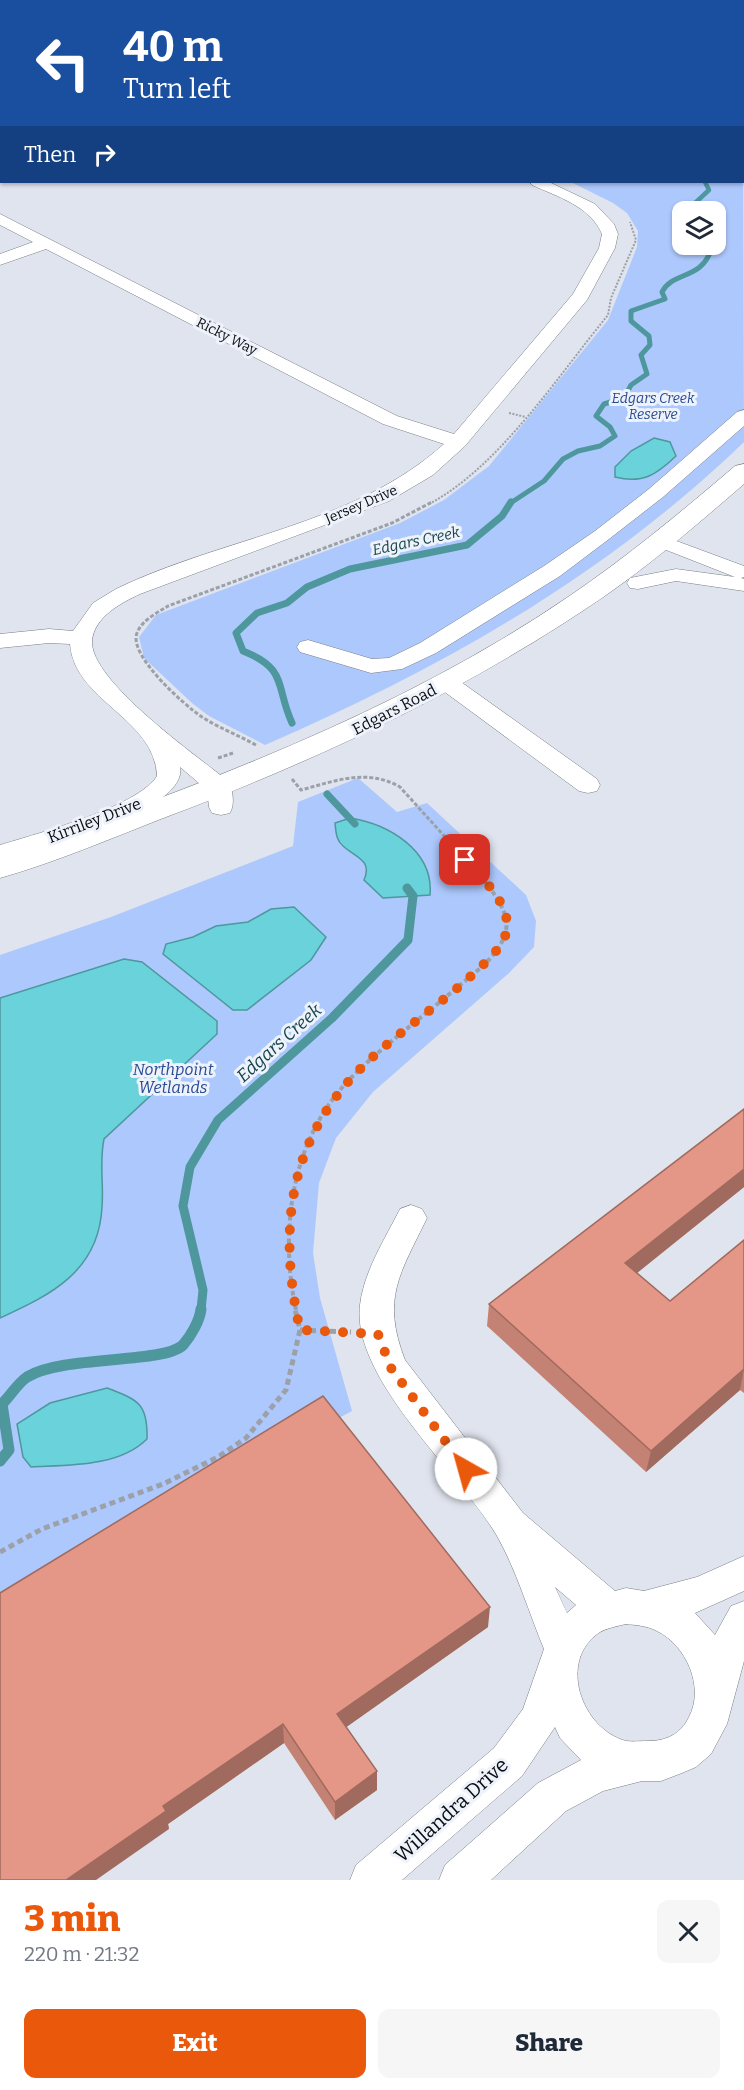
<!DOCTYPE html>
<html lang="en">
<head>
<meta charset="utf-8">
<style>
  body { margin:0; font-family:Bitter,serif; background:#f6f6f7; color:#1f2937; height:100vh; display:flex; flex-direction:column; font-size:22px; white-space:nowrap }
  * { box-sizing:border-box; margin:0 }
  p { font-size:20px; color:#747a83 }
  .icon { flex:none; width:33px; height:33px; fill:none; stroke:currentColor; stroke-width:2; stroke-linecap:round; stroke-linejoin:round }
  .map { position:relative; height:1880px; overflow:hidden }
  .panel { display:flex; flex-direction:column; background:#fff; flex:1 }
  .panel>* { flex:none }
  .guide { position:absolute; left:0px; top:0px; width:744px; height:183px; box-shadow:0 2px 4px #0004; background:#1a4fa0; color:#fff; overflow:hidden }
  .controls { position:absolute; left:672px; top:201px; display:grid; gap:12px }
  .controls a { display:grid; place-items:center; width:54px; height:54px; border-radius:12px; background:#fff; box-shadow:0 2px 4px #0004; font-size:30px }
  .pin { position:absolute; display:grid; place-items:center; width:51px; height:51px; color:#fff; margin:-26px; border-radius:12px; box-shadow:0 3px 9px #0006 }
  .me { position:absolute; width:66px; margin:-33px; rotate:322deg; stroke-linejoin:round; filter:drop-shadow(0 0 4px #0008) }
  .turn { display:flex; align-items:center; gap:21px; height:126px; padding:0 24px; font-size:27px }
  .turn .icon { width:78px; height:78px; stroke-width:2.5 }
  .turn b { display:block; font-size:42px; line-height:51px }
  .then { display:flex; align-items:center; height:57px; padding:0 24px; background:#0003; gap:12px; font-size:22px }
  .round { display:grid; place-items:center; flex:none; width:63px; height:63px; border-radius:12px; background:#f6f6f7 }
  .head { display:flex; align-items:center; justify-content:space-between; height:102px; padding:0 24px }
  h1 { font-size:36px; font-weight:800; line-height:45px; color:#ea580c }
  .cta { display:flex; gap:12px; margin-top:auto; padding:12px 24px }
  .cta a { flex:1; height:69px; border-radius:12px; background:#ea580c; color:#fff; font-size:24px; font-weight:800; line-height:69px; text-align:center }
  .cta a+a { background:#f6f6f7; color:#1f2937 }
  .map>svg:first-child { display:block }
  .green { fill:#adc8fd; fill-rule:evenodd }
  .water { fill:#6ad2da; stroke:#4d979d; stroke-width:1.5 }
  .lines { fill:none; stroke-linecap:round; stroke-linejoin:round }
  .stream-far4 { stroke:#4d979d; stroke-width:4.5 }
  .stream-far3 { stroke:#4d979d; stroke-width:5 }
  .stream-far2 { stroke:#4d979d; stroke-width:7 }
  .stream-far1 { stroke:#4d979d; stroke-width:9 }
  .stream { stroke:#4d979d; stroke-width:11 }
  .minor-casing { stroke:#797e86; stroke-width:1 }
  .major-casing { stroke:#797e86; stroke-width:1 }
  .path-far3 { stroke:#9ca0a8; stroke-width:2; stroke-dasharray:2 1.5; stroke-linecap:butt }
  .path-far2 { stroke:#9ca0a8; stroke-width:3; stroke-dasharray:4 2; stroke-linecap:butt }
  .path-far1 { stroke:#9ca0a8; stroke-width:4; stroke-dasharray:4.5 3; stroke-linecap:butt }
  .path { stroke:#9ca0a8; stroke-width:5; stroke-dasharray:6 4; stroke-linecap:butt }
  .minor { fill:#fff; fill-rule:evenodd }
  .major { fill:#fff; fill-rule:evenodd }
  .wall { fill:#c48274 }
  .shaded-wall { fill:#a06a5e }
  .building { fill:#e49787; stroke:#a06a5e; stroke-width:1.5 }
  .route { stroke:#ea580c; stroke-width:10; stroke-dasharray:0 18 }
  .labels { text-anchor:middle; stroke-width:6; stroke-linejoin:round; paint-order:stroke }
  .far-street-label { font-size:14px; fill:#0a0c0f; stroke:#edf2fb }
  .far-park-label { font-size:14px; font-style:italic; fill:#294a94; stroke:#edf2fb }
  .far-water-label { font-size:15px; font-style:italic; fill:#144448; stroke:#edf2fb }
  .street-label { font-size:16px; fill:#0a0c0f; stroke:#edf2fb }
  .park-label { font-size:16px; font-style:italic; fill:#294a94; stroke:#edf2fb }
  .water-label { font-size:18px; font-style:italic; fill:#144448; stroke:#edf2fb }
  .near-street-label { font-size:20px; fill:#0a0c0f; stroke:#edf2fb }
</style>
</head>
<body>
<div class="map">
<svg width="744" height="1880" viewBox="0 0 744 1880">
  <rect width="100%" height="100%" fill="#dfe4ee"/>
  <path class="green" d="M743 132 744 442C605 576 441 669 265 745L209 716 192 703 144 658 139 637 156 615 400 523 444 500 489 466 608 320 637 247 638 231 627 213 613 203 571 182H742ZM682 212H716V244H682Z
    M358 778 397 812 427 803 526 895 536 921 534 947 509 973 373 1092 336 1138 319 1183 313 1253 320 1298 352 1411 0 1599V955L111 917 293 846 298 802Z"/>
  <path class="water" d="M654 438 670 442 676 456C656 475 643 484 615 477V467L631 451Z
    M350 818C388 824 434 850 430 895L383 898 364 880C373 860 355 857 343 846 336 840 336 832 335 823Z
    M294 907 326 937 311 960 247 1010H233L163 954 166 944 193 937 216 926 248 922 271 909Z
    M124 959 142 962 217 1021V1034L104 1139C99 1163 104 1184 102 1207 99 1271 51 1295 0 1318V998Z
    M107 1388C138 1400 148 1403 147 1439 119 1467 69 1465 31 1467L23 1457 17 1424 50 1403Z"/>
  <g class="lines">
    <path class="stream-far4" d="M695 212 694 204 709 190 705 182"/>
    <path class="stream-far3" d="M509 504 544 481 563 459 578 451 600 446 615 436 610 427 596 416 604 404 624 398 631 385 647 374 641 355 650 345 649 336 631 321V311L665 299 662 292C673 271 701 280 711 250L705 244"/>
    <path class="stream-far2" d="M292 723C275 685 288 669 243 651L236 633 257 613 287 603 307 587 350 569 467 545 502 516 511 502
      M327 794 355 824"/>
    <path class="stream-far1" d="M201 1310 203 1290 183 1206 190 1167 218 1120 332 1018 408 940 413 896 407 888"/>
    <path class="stream" d="M0 1461 9 1450 2 1404C10 1396 18 1383 27 1377 62 1355 164 1364 183 1345 191 1336 200 1320 201 1309"/>
    <g class="minor-casing">
      <path id="minor" d="M168 0H183L184 2H169Z
        M273 0H286L272 2Z
        M518 0H530V2H518Z
        M742 118H744V127H742Z
        M530 182H549L595 204 614 224 618 234 615 248 587 300 465 446 433 475 389 501 140 594C121 603 94 617 92 641 90 681 197 756 228 781 233 790 235 804 230 813L221 815 212 813 209 807 207 790 180 767C189 811 34 853 0 862V845C36 834 138 807 157 776 155 718 74 701 70 644L49 643 0 648V634L49 629 73 631 93 603 116 589C223 537 353 526 444 444L383 424 46 249 0 265V254L33 242 0 225V214L397 416 454 434 573 294 599 248 602 234C590 206 558 197 532 185Z
        M744 410V426L663 497 609 539 560 576 436 653 402 669 371 673 300 652 297 647 300 642 308 640 372 659 389 658 420 643 544 566 595 531 649 489 737 412Z
        M663 536 744 566V577L741 578 744 579V591L676 581 638 589 630 588 627 583 630 578 676 569 735 577 656 546 653 542 656 538Z
        M446 675 454 677 597 779 600 785 597 791 588 793 579 791 438 687 434 682 438 677Z
        M411 1205 422 1209 427 1218C400 1274 381 1298 405 1360L523 1513 615 1591 626 1588 644 1591 697 1577 744 1556V1591L695 1613 715 1635 731 1606 744 1601V1661L727 1724 711 1754 696 1767 682 1773 661 1781H642L603 1791 566 1811 491 1880H439L445 1865 538 1783 581 1760 560 1738 555 1727 522 1776 402 1880H350L356 1865 494 1748 523 1709 544 1649C529 1613 516 1569 497 1536 461 1474 351 1379 360 1305 364 1271 385 1239 400 1209ZM555 1587 576 1605 567 1613ZM626 1624C636 1625 648 1626 657 1631 686 1645 705 1687 689 1717 681 1734 666 1741 649 1741 641 1741 632 1742 626 1741 581 1729 557 1660 600 1632 607 1628 618 1626 626 1624Z"/>
    </g>
    <g class="major-casing">
      <path id="major" d="M744 464V484C693 528 641 573 584 610 454 696 312 762 166 817 112 838 56 862 0 878V856C195 787 395 715 568 597 627 557 681 512 735 466Z"/>
    </g>
    <path class="path-far3" d="M509 413 526 417
      M429 504C499 467 558 376 608 315L611 298 636 240 630 222"/>
    <path class="path-far2" d="M256 745C238 735 219 728 202 717 184 705 128 655 137 633 142 620 157 613 168 606L392 523 432 502
      M218 758 233 753
      M292 779 301 790C335 781 367 768 400 787L465 859"/>
    <path class="path-far1" d="M296 1310C279 1231 291 1140 349 1080 380 1048 419 1020 453 991 471 975 501 956 506 930 511 906 478 874 463 858"/>
    <path class="path" d="M300 1330 351 1332
      M0 1552 42 1529 163 1484 218 1457 246 1438 286 1390 300 1330 295 1309"/>
    <use href="#minor" class="minor"/>
    <use href="#major" class="major"/>
  </g>
  <path class="wall" d="M744 1109V1187L636 1273 670 1301 744 1240V1393L740 1390 646 1472 487 1326 489 1304Z
    M0 1593 488 1627 346 1727 377 1790 335 1820 284 1743 168 1824 169 1829Z"/>
  <path class="shaded-wall" d="M2 98V116L0 117V99Z
    M744 1169V1187L621 1286 625 1263Z
    M744 1369 740 1390 646 1472 651 1451Z
    M490 1607 488 1627 338 1733 337 1714Z
    M283 1724 284 1743 168 1824 169 1829 96 1880H66L163 1806Z
    M377 1771V1790L335 1820V1802Z"/>
  <path class="building" d="M0 43H2V98L0 99Z
    M744 1109V1169L625 1263 670 1301 744 1240V1369L651 1451 489 1304Z
    M323 1396 490 1607 337 1714 377 1771 335 1802 283 1724 163 1806 166 1811 66 1880H0V1593Z"/>
  <g class="lines">
    <path class="route" d="M465 860C481 877 509 902 507 928 505 948 482 965 469 978 431 1012 381 1044 348 1082 285 1155 280 1239 300 1330L378 1334 391 1368 466 1469"/>
  </g>
  <g class="labels">
    <g class="far-street-label">
      <text transform="translate(227 336) rotate(27)" y="5">Ricky Way</text>
      <text transform="translate(361 504) rotate(-23)" y="5">Jersey Drive</text>
    </g>
    <g class="far-park-label">
      <text x="653" y="403">Edgars Creek<tspan x="653" dy="16">Reserve</tspan></text>
    </g>
    <g class="far-water-label">
      <text transform="translate(416 541) rotate(-12)" y="5">Edgars Creek</text>
    </g>
    <g class="street-label">
      <text transform="translate(394 709) rotate(-27)" y="6">Edgars Road</text>
      <text transform="translate(94 820) rotate(-21)" y="6">Kirriley Drive</text>
    </g>
    <g class="park-label">
      <text x="173" y="1075">Northpoint<tspan x="173" dy="18">Wetlands</tspan></text>
    </g>
    <g class="water-label">
      <text transform="translate(279 1043) rotate(-42)" y="6">Edgars Creek</text>
    </g>
    <g class="near-street-label">
      <text transform="translate(451 1810) rotate(-42)" y="7">Willandra Drive</text>
    </g>
  </g>
</svg>
<div class="controls">
<a><svg class="icon" aria-label="layers" viewBox="0 0 24 24"><path d="M12 4l9 5-9 5-9-5zM3 14l9 5 9-5"/></svg></a>
</div>
<div class="pin" style="left:465px;top:860px;background:#d93025"><svg class="icon" aria-label="arrive" viewBox="0 0 24 24"><path d="M6 21V4h12l-3 4 3 4H6"/></svg></div>
<svg class="me" style="left:466px;top:1469px" viewBox="-20 -20 40 40"><circle r="19" fill="#fff"/><path d="M0-13L10 11 0 6-10 11z" fill="#ea580c"/></svg>
<div class="guide">
<div class="turn"><svg class="icon" aria-label="left" viewBox="0 0 24 24"><path d="M17 20v-9H6M10 6l-5 5 5 5"/></svg><div><b>40 m</b>Turn left</div></div>
<div class="then">Then<svg class="icon" aria-label="right" viewBox="0 0 24 24"><path d="M7 20v-9h11M14 6l5 5-5 5"/></svg></div>
</div>
</div>
<section class="panel">
<div class="head"><div><h1>3 min</h1><p>220 m · 21:32</p></div><a class="round"><svg class="icon" aria-label="close" viewBox="0 0 24 24"><path d="M6 6l12 12M18 6L6 18"/></svg></a></div>
<div class="cta"><a>Exit</a><a>Share</a></div>
</section>
</body>
</html>
